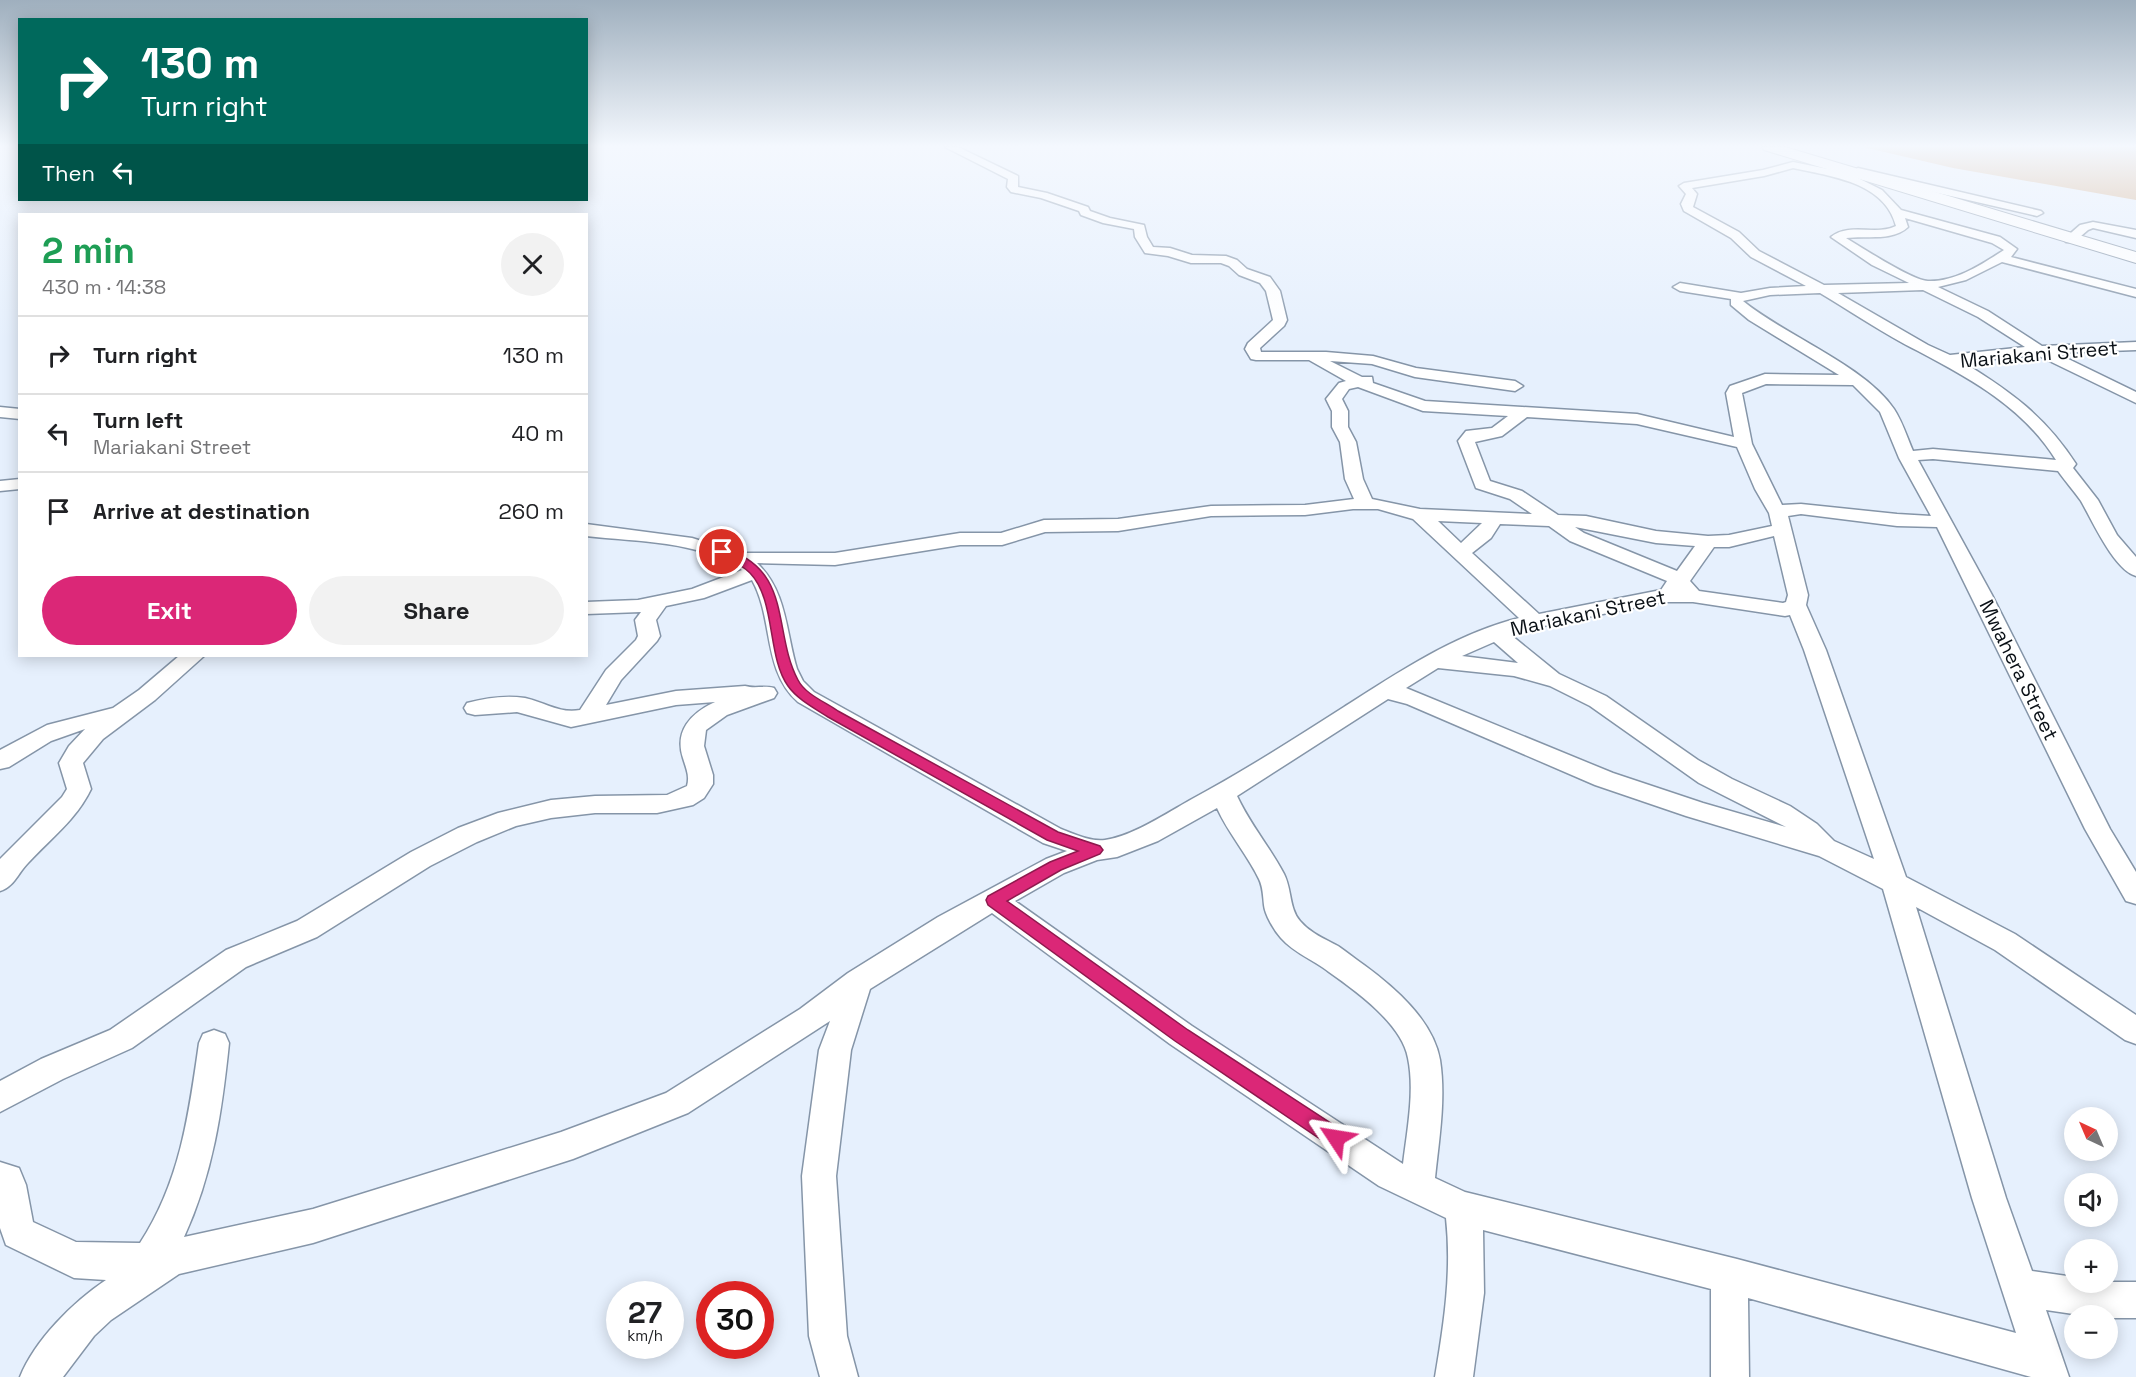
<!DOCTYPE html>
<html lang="en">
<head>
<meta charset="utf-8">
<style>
  body { margin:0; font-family:"Space Grotesk",sans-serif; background:#f2f2f2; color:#202124; height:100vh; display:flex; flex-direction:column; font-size:22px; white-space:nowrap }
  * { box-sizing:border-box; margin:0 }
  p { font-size:20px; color:#757577 }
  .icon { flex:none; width:33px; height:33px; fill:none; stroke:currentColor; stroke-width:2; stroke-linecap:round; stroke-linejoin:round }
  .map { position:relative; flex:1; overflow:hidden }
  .drawer { position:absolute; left:18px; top:213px; width:570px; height:444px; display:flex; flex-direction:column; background:#fff; border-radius:0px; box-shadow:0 3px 15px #0003 }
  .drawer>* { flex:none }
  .hud { position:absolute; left:18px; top:18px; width:570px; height:183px; border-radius:0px; box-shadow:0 3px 15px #0003; background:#00695c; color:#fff; overflow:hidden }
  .needle { width:39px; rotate:316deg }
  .tools { position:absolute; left:2064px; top:1107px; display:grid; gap:12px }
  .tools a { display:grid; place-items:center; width:54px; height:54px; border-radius:50%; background:#fff; box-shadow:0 3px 15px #0003; font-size:30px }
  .speed { position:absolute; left:606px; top:1281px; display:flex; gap:12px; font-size:30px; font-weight:700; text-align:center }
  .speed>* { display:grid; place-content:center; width:78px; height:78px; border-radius:50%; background:#fff; box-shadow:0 3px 15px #0003; line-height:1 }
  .speed small { font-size:15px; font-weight:400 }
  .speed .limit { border:9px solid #d22; background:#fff; color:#111 }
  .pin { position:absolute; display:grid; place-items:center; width:51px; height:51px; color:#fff; margin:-26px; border:3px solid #fff; border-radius:50%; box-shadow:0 2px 6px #0007 }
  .me { position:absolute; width:66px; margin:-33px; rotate:303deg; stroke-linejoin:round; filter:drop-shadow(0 0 4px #0008) }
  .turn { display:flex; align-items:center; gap:21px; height:126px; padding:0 24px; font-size:27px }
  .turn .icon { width:78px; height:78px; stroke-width:2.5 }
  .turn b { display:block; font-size:42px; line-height:51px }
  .then { display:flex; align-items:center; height:57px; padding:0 24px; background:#0003; gap:12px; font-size:22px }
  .round { display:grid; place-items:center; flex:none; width:63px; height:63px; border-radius:32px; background:#f2f2f2 }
  .summary { display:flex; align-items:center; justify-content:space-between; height:102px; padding:0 24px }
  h1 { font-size:36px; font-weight:800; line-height:45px; color:#1e9e55 }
  .cta { display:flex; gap:12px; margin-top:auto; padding:12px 24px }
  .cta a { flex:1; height:69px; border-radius:36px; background:#db2777; color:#fff; font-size:24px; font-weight:800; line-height:69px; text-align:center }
  .cta a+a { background:#f2f2f2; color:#202124 }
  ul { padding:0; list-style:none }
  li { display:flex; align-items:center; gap:18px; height:78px; padding:0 24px; border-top:2px solid #e0e0e0 }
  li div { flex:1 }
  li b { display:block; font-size:22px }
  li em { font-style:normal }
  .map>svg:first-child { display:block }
  .water { fill:#d2a87f }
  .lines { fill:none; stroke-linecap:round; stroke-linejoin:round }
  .minor-casing { stroke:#8595a8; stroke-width:3 }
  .highway-casing { stroke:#8595a8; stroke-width:2 }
  .minor { fill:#fff; fill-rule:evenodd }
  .highway { fill:#fff; fill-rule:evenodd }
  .route { fill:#db2777; stroke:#8e194d; stroke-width:1.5 }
  .labels { text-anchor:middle; stroke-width:4.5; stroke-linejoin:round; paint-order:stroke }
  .street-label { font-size:20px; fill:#0a1016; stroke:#fff }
</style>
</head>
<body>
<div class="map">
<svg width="2136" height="1377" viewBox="0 0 2136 1377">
  <rect width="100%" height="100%" fill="#e6f0fd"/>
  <path class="water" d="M1863 147H2136V200L1953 168Z"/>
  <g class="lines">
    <g class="minor-casing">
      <path id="minor" d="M945 147H958L1018 176V187L1047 193 1088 207 1090 211 1110 218 1144 225 1147 237 1153 247 1170 248 1192 255 1226 256 1237 260 1247 269 1270 277 1280 291 1287 320 1284 326 1260 348 1261 352H1326L1373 356 1416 368 1515 381 1523 386 1515 391 1415 377 1372 364 1330 361 1362 377H1372L1373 383 1425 401 1637 414 1734 437 1726 393 1730 386 1765 374 1839 375 1749 320 1731 305V299L1680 291 1673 287 1680 283 1741 293 1770 288 1806 286 1751 257 1731 238 1684 211 1681 204 1686 194 1679 186 1684 183 1763 170 1793 162 1838 171H1853L1858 168 2041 211 2043 213 2037 216 1860 175 1856 177 1882 190 1901 210 2000 237 2017 249 2011 257 2136 289V297L2002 262 1966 280 1938 287 1988 311 2042 346 2136 342V350L2056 353 2136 392V403L2037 355 1963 362C2011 392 2045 416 2076 464L2073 468 2098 500 2117 535 2136 557V576C2114 570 2092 520 2081 501 2074 491 2065 481 2058 471L1933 459 1918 460 1992 595 2110 829 2136 872V904L2126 901 2085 829 1937 527 1897 526 1801 514 1788 516 1808 595 1806 605 1826 650 1906 877 2015 934 2136 1015V1044L2125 1040 1995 950 1916 907 2006 1198 2032 1271 2074 1277V1282H2136V1318H2108V1316H2087L2046 1310 2069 1377H2031L1748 1298 1749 1377H1711V1289L1483 1230 1484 1293 1473 1377H1435C1444 1324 1452 1272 1446 1218L1379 1186 1170 1044 992 913 870 989 851 1050 836 1176 847 1336 858 1377H820L809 1336 802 1176 819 1050 830 1021 688 1113 573 1159 313 1243 179 1274 111 1320 94 1336 63 1377H20C35 1340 73 1302 106 1280L74 1278 6 1245 0 1228V1162L19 1168 26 1185 33 1222 76 1242 140 1243C180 1182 189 1114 199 1043L203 1034 214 1030 225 1034 229 1043C222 1111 213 1174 184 1237L313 1209 561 1132 666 1093 800 1009 848 973 938 917 1046 859 1067 851 1043 843 798 702C762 670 774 619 752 580L704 598 666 606 656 620 660 636 657 641 621 680 606 705 676 691 745 686C756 689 763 685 774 688L777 693 774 698 727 715 706 730 704 746 713 775V784L704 798 693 805 657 813H595L551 818 516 826 477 842 430 866 317 937 246 967 132 1048 63 1079 0 1112V1081L41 1059 110 1030 226 950 297 921 411 852 458 828 498 813 551 800 595 796 667 795 687 786C690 776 686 768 683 758 674 731 691 713 715 702L676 705 571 727 517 712 475 715 467 713 464 708 467 703C486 698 505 695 525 698 544 702 560 714 580 710L606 670 636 640 638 636 635 620 641 612 586 614V602L638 600 692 589 742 570C698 540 637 542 586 536V524L692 538 740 553H835L960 533H1001L1044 520 1118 519 1211 506 1305 505 1354 499 1345 479 1340 442 1332 427V411L1326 399 1339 383 1346 381 1309 360H1256L1251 359 1245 349 1248 343 1273 320 1266 291 1260 283 1239 275 1229 266 1221 263H1191L1168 256 1145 253 1135 237 1134 229 1103 223 1081 215 1079 211 1041 198 1011 192 1007 187 1008 179ZM1793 168C1830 176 1885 182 1896 226 1876 236 1849 222 1831 237L1872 265 1909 283 1824 285 1759 251 1739 232 1693 207 1697 194 1692 188 1764 176ZM1905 218 1992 243 2004 250C1982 264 1956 282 1928 281 1913 281 1861 247 1846 238 1866 235 1892 242 1908 227ZM1923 290 1978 317 2025 347 1950 355 1928 345 1838 293ZM1820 293C1852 312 1884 334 1918 351 1971 379 2024 408 2056 460L1933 449 1913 451C1907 437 1902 421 1894 409 1864 365 1786 336 1743 301L1770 295ZM1766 384 1853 385 1880 412 1899 458 1931 516 1897 514 1801 504 1782 505 1752 444 1742 393ZM1358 387 1423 411 1508 416 1492 428 1466 431 1458 441 1476 488 1510 499 1532 514 1420 509 1372 499 1363 479 1356 442 1348 427V411L1342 399 1349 389ZM1527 417 1637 424 1737 447 1755 489 1769 513 1772 526 1729 535 1708 536 1656 531 1586 516 1558 515 1522 491 1490 481 1475 442 1502 436ZM1353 509H1378L1413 519 1519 618C1455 634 1399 672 1344 707 1294 739 1244 771 1192 799 1167 813 1133 836 1105 840 1091 842 1074 834 1061 829L814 692 803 681 797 669C786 633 787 591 757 563L835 565 960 545H1002L1045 532 1118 531 1211 516 1305 515ZM1438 521 1482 523 1461 543ZM1500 524 1549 526 1570 541 1667 581 1661 590 1539 614 1472 553 1491 538ZM1575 527 1656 543 1695 546 1677 571 1584 533ZM1774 536 1788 595 1786 602 1783 603 1699 591 1690 581 1714 547H1729ZM1662 602H1693L1785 616 1790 615 1804 650 1874 859 1834 841 1817 824 1790 806 1732 779 1698 760 1606 696 1559 674 1511 635 1524 630ZM1494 642 1518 663 1462 656ZM1438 668 1514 676 1550 686 1590 706 1699 783 1786 827 1703 803 1613 773 1406 688ZM1388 699 1407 704 1595 785 1686 816 1819 856 1883 889 1972 1198 2016 1333 1737 1259 1465 1192 1435 1178C1439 1139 1446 1099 1440 1060 1433 1020 1394 987 1364 965 1355 959 1347 952 1338 946 1325 939 1310 933 1300 921 1289 908 1292 890 1284 874 1270 847 1251 826 1237 796ZM1217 808C1228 833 1247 854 1259 879 1263 887 1263 896 1264 905 1265 915 1274 930 1281 938 1294 953 1314 960 1329 972 1356 991 1402 1024 1408 1058 1415 1091 1407 1131 1403 1164L1192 1026 1015 901 1064 873 1097 860 1117 857 1158 841Z
        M2093 222 2136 230V238L2093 228 2088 230 2074 242H2066L2064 239 2080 225Z
        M0 407 20 409V419L0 417Z
        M20 479V489L0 491V481Z
        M179 656H204L155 700 103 739 83 763 91 789C76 820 51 838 28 863 18 873 14 887 0 891V859L62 797 67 789 59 763 69 746 85 729 51 741 9 767 0 769V750L47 725 113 708 139 690Z"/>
    </g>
    <g class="highway-casing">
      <path id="highway" d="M1762 147H1785L2136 252V263L1764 150Z"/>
    </g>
    <use href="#minor" class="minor"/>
    <use href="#highway" class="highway"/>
  </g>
  <linearGradient id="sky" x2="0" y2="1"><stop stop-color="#9fafbe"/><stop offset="0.43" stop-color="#f4f8fe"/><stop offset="1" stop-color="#f4f8fe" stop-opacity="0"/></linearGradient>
  <rect width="2136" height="340" fill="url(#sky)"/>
  <path class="route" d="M722 548C794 568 772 632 798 680 805 694 825 702 838 711L1058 832 1100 846 1103 850 1100 854 1061 870 1007 901 1188 1030 1343 1131 1346 1138 1343 1145 1336 1147 1329 1145 1175 1041 988 905 986 900 988 896 1050 862 1078 851 1047 840 828 717C814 708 797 699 788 686 767 657 776 600 750 573 742 564 728 560 718 554L716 552Z"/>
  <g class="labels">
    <g class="street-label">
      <text transform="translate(2039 354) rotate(-5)" y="7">Mariakani Street</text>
      <text transform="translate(1588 613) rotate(-12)" y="7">Mariakani Street</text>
      <text transform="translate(2019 670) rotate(64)" y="7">Mwahera Street</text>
    </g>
  </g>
</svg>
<div class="tools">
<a><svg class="needle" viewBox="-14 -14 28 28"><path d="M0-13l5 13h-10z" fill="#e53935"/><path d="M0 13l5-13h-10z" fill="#757577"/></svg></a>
<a><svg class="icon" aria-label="sound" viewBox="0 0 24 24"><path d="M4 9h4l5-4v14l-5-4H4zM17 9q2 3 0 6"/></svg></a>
<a>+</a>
<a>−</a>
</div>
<div class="speed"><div>27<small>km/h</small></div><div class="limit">30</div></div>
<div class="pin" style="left:722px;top:552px;background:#d93025"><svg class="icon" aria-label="arrive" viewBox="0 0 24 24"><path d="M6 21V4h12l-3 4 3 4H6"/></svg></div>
<svg class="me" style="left:1336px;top:1138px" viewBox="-20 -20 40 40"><path d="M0-17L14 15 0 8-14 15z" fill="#db2777" stroke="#fff" stroke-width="4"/></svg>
<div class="hud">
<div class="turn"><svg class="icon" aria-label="right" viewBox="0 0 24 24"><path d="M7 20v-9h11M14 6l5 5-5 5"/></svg><div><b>130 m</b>Turn right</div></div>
<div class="then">Then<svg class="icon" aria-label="left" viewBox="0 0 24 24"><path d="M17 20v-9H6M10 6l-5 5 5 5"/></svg></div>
</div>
<section class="drawer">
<div class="summary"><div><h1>2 min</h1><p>430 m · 14:38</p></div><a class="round"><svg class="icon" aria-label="close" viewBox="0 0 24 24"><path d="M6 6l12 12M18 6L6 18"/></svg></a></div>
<ul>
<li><svg class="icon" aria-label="right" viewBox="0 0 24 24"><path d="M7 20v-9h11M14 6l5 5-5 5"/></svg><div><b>Turn right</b></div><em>130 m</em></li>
<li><svg class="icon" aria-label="left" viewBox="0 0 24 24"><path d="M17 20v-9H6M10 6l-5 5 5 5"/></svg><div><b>Turn left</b><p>Mariakani Street</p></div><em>40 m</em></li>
<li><svg class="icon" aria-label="arrive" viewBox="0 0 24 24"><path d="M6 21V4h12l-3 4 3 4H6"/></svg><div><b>Arrive at destination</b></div><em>260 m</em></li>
</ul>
<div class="cta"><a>Exit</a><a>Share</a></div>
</section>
</div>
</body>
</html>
